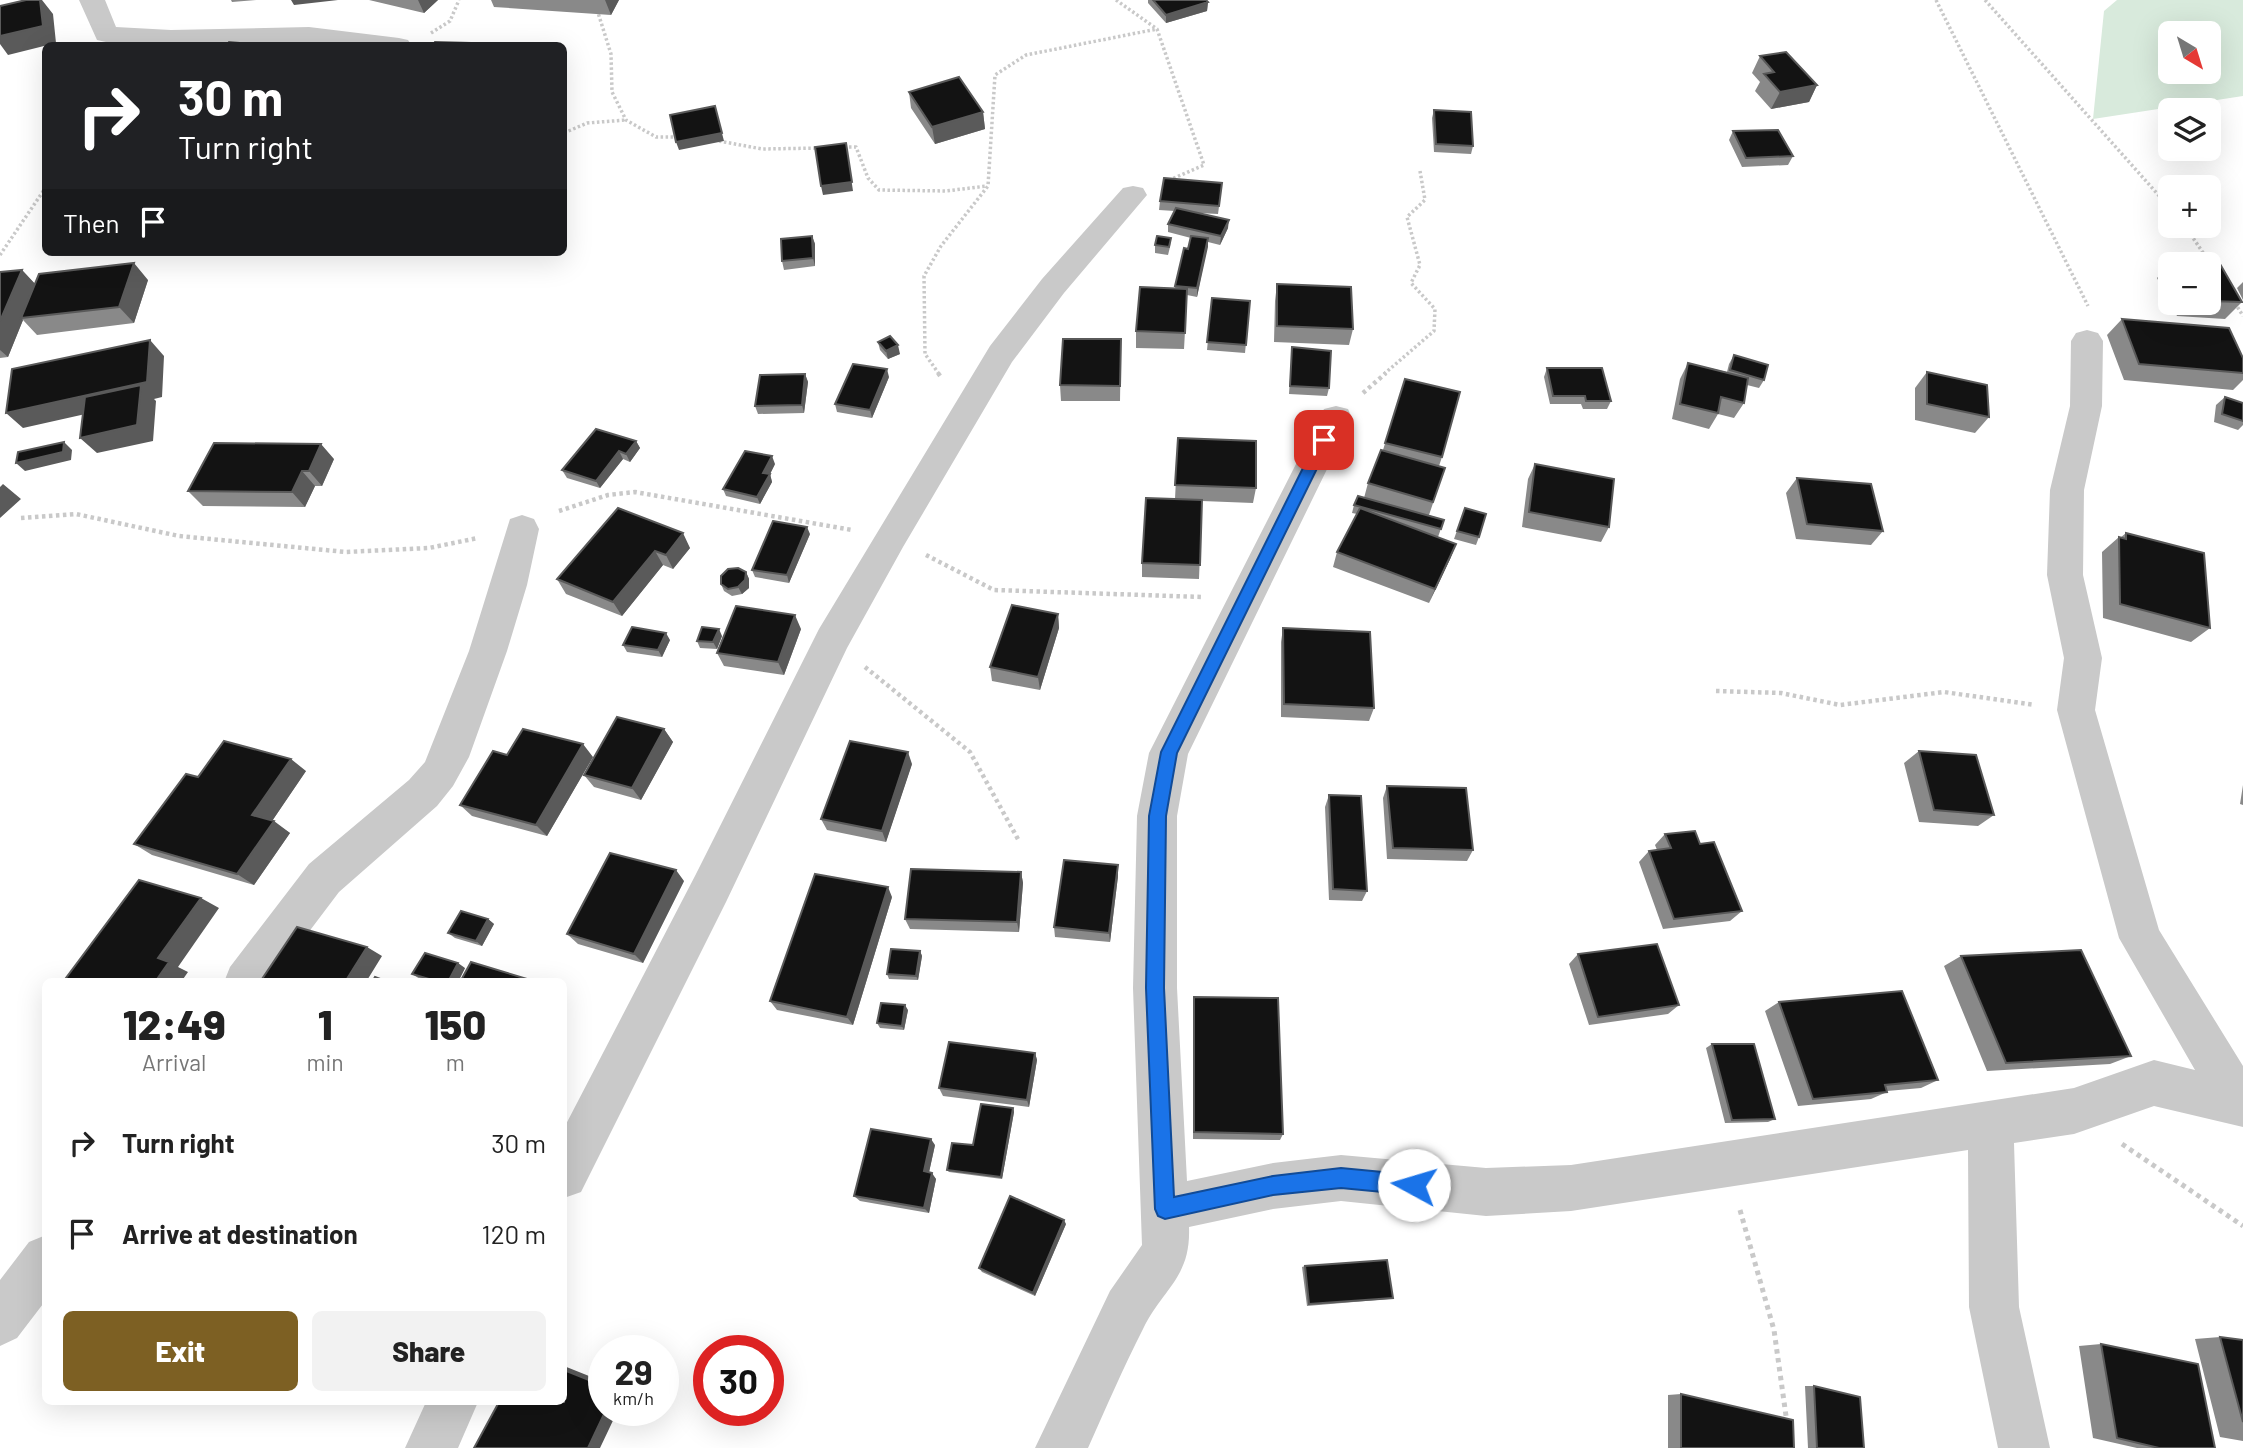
<!DOCTYPE html>
<html lang="en">
<head>
<meta charset="utf-8">
<style>
  body { margin:0; font-family:Barlow,sans-serif; background:#f2f2f2; color:#222; height:100vh; display:flex; flex-direction:column; font-size:26px; white-space:nowrap }
  * { box-sizing:border-box; margin:0 }
  p { font-size:23px; color:#767676 }
  .icon { flex:none; width:38px; height:38px; fill:none; stroke:currentColor; stroke-width:2; stroke-linecap:round; stroke-linejoin:round }
  .map { position:relative; flex:1; overflow:hidden }
  .sheet { position:absolute; left:42px; top:978px; width:525px; height:427px; display:flex; flex-direction:column; background:#fff; border-radius:10px; box-shadow:0 7px 28px #0002 }
  .sheet>* { flex:none }
  .banner { position:absolute; left:42px; top:42px; width:525px; height:214px; border-radius:10px; box-shadow:0 7px 28px #0002; background:#202124; color:#fff; overflow:hidden }
  .needle { width:46px; rotate:142deg }
  .fabs { position:absolute; left:2158px; top:21px; display:grid; gap:14px }
  .fabs a { display:grid; place-items:center; width:63px; height:63px; border-radius:10px; background:#fff; box-shadow:0 7px 28px #0002; font-size:35px }
  .speed { position:absolute; left:588px; top:1335px; display:flex; gap:14px; font-size:35px; font-weight:700; text-align:center }
  .speed>* { display:grid; place-content:center; width:91px; height:91px; border-radius:50%; background:#fff; box-shadow:0 7px 28px #0002; line-height:1 }
  .speed small { font-size:18px; font-weight:400 }
  .speed .limit { border:10px solid #d22; background:#fff; color:#111 }
  .pin { position:absolute; display:grid; place-items:center; width:60px; height:60px; color:#fff; margin:-30px; border-radius:14px; box-shadow:0 4px 10px #0006 }
  .me { position:absolute; width:77px; margin:-38px; rotate:276deg; stroke-linejoin:round; filter:drop-shadow(0 0 5px #0008) }
  .turn { display:flex; align-items:center; gap:24px; height:147px; padding:0 21px; font-size:32px }
  .turn .icon { width:91px; height:91px; stroke-width:2.5 }
  .turn b { display:block; font-size:49px; line-height:60px }
  .then { display:flex; align-items:center; height:66px; padding:0 21px; background:#0003; gap:14px; font-size:26px }
  .eta { display:flex; justify-content:space-evenly; align-items:center; height:119px; text-align:center }
  .eta b { font-size:42px; font-weight:800; line-height:49px }
  .action { display:flex; gap:14px; margin-top:auto; padding:14px 21px }
  .action a { flex:1; height:80px; border-radius:10px; background:#7d6023; color:#fff; font-size:28px; font-weight:800; line-height:80px; text-align:center }
  .action a+a { background:#f2f2f2; color:#222 }
  ul { padding:0; list-style:none }
  li { display:flex; align-items:center; gap:21px; height:91px; padding:0 21px }
  li div { flex:1 }
  li b { display:block; font-size:26px }
  li em { font-style:normal }
  .map>svg:first-child { display:block }
  .green { fill:#d8eadc; fill-rule:evenodd }
  .lines { fill:none; stroke-linecap:round; stroke-linejoin:round }
  .path-far2 { stroke:#c9c9c9; stroke-width:3.5; stroke-dasharray:2.5 2.5; stroke-linecap:butt }
  .path-far1 { stroke:#c9c9c9; stroke-width:4.5; stroke-dasharray:3.5 3.5; stroke-linecap:butt }
  .path { stroke:#c9c9c9; stroke-width:5; stroke-dasharray:4.5 4.5; stroke-linecap:butt }
  .minor { fill:#c9c9c9; fill-rule:evenodd }
  .wall { fill:#898989; fill-rule:evenodd }
  .shaded-wall { fill:#5a5a5a }
  .building { fill:#131313; stroke:#5a5a5a; stroke-width:2 }
  .route { fill:#1a73e8; stroke:#114b97; stroke-width:2 }
</style>
</head>
<body>
<div class="map">
<svg width="2243" height="1448" viewBox="0 0 2243 1448">
  <rect width="100%" height="100%" fill="#fff"/>
  <path class="green" d="M2117 0H2243V96L2093 119 2104 11ZM2170 33H2208V72H2170Z"/>
  <g class="lines">
    <path class="path-far2" d="M594 0 611 54 612 92 626 120 656 137H679
      M1116 0 1157 29 1204 165 1167 181
      M1936 0 2088 306
      M1985 0 2170 208
      M431 33 450 21 459 0
      M564 133 587 123 626 120
      M719 141 762 149 821 148
      M844 147H856L868 178 879 190 946 191 987 186
      M2185 226 2214 269
      M0 255 46 187
      M2235 303 2243 316
      M939 374 925 354 924 276 941 246 988 186 995 75 1026 55 1157 29
      M1384 374 1434 331 1435 309 1411 283 1420 265 1407 217 1425 200 1420 171"/>
    <path class="path-far1" d="M938 373 941 377
      M1363 393 1386 373
      M559 511 608 495 635 492 852 530
      M21 518 76 514 179 536 346 552 429 548 478 538
      M926 555 994 590 1202 597
      M865 667 970 752 1019 841
      M1716 691 1781 693 1840 705 1944 692 2035 705"/>
    <path class="path" d="M2122 1144 2243 1226
      M1740 1210 1774 1330 1787 1423"/>
    <path class="minor" d="M79 0H105L116 27 171 30 309 27 399 38 408 40 412 46 255 42 166 46 106 42 97 40Z
      M1133 186 1143 188 1147 195 1064 293 1012 362 903 547 847 648 726 902 581 1192 564 1198V1128L696 874 819 629 990 346 1042 279 1123 188Z
      M2087 330 2098 333 2103 341 2102 406 2084 490 2083 575 2102 658 2095 710 2159 930 2243 1066V1127L2154 1106 2074 1134 2014 1143 2019 1307 2050 1448H1998L1969 1307 1968 1150 1571 1211 1486 1216 1341 1201 1273 1209 1189 1227C1191 1278 1163 1288 1143 1329 1123 1368 1106 1408 1088 1448H1035L1110 1291 1142 1245 1133 988 1137 816 1149 753 1324 409 1336 406 1348 409 1352 418 1188 754 1177 816V988L1187 1181 1273 1163 1341 1155 1486 1168 1571 1165 2074 1088 2154 1060 2195 1070 2119 938 2057 710 2064 658 2047 575 2050 490 2070 406 2071 341 2076 333Z
      M522 515 534 519 539 529 527 585 507 651 469 757 453 786 437 806 339 892 271 982H224L230 967 309 864 409 780 425 762 469 651 510 519Z
      M46 1235V1300L17 1338 0 1346V1280L29 1242Z
      M426 1402H478L458 1448H405Z"/>
  </g>
  <path class="wall" d="M231 0H256L232 2Z
    M369 0H438L424 13Z
    M491 0H619L611 15 494 7Z
    M1148 0H1206L1208 2 1207 11 1166 23 1148 3Z
    M1760 56 1817 85 1809 102 1771 109 1755 91 1760 82 1752 73Z
    M909 92 983 112 985 129 935 144 911 108Z
    M1434 110 1473 146 1471 154 1434 152 1432 118Z
    M1733 131 1793 156 1788 165 1742 167 1729 140Z
    M1221 192 1218 214 1199 213 1228 228 1220 245 1208 242 1197 297 1187 295 1184 349 1136 348V331L1175 288 1188 249 1191 238 1168 232V224L1175 211 1159 210 1160 201Z
    M812 236 815 244V266L784 270 782 261Z
    M1171 238 1170 247 1168 255 1155 253V245Z
    M2172 262 2220 264 2242 302 2225 319 2177 316 2157 278ZM2170 264H2208V303H2170Z
    M22 270 35 284 148 280 134 323 37 335 23 320 8 357 0 358V272Z
    M2243 282V300L2237 288Z
    M1277 284 1353 329 1349 345 1274 342 1275 301Z
    M1212 298 1250 301 1245 353 1207 350Z
    M2122 319 2243 358V380L2233 390 2124 380 2107 335Z
    M1121 339 1120 401H1061L1060 385Z
    M878 342 900 354 888 359 880 350Z
    M1292 347 1329 388 1327 396 1289 394Z
    M1734 355 1764 380 1759 388 1747 385 1744 403 1734 418 1718 414 1709 429 1672 419 1680 379 1688 363 1727 372 1729 364Z
    M1547 368 1611 401 1607 409H1583L1581 404H1550L1544 377Z
    M1927 372 1989 417 1975 433 1915 420V388Z
    M805 374 808 382 804 413 758 414 755 406Z
    M889 377 872 418 837 412 835 404Z
    M1405 379 1442 457 1439 466 1445 468 1429 515 1444 520 1438 537 1456 544 1450 559 1429 603 1333 567 1337 552 1357 514 1352 513 1354 505 1364 498 1368 483 1383 450Z
    M2225 397 2243 403V425L2238 430 2214 422 2216 405Z
    M1178 438 1256 488 1253 503 1202 501 1199 579 1142 577V563L1175 499Z
    M636 441 640 448 630 462 623 459 600 488 567 478 562 470Z
    M334 459 322 486H315L305 507 203 506 188 491Z
    M775 464 770 474 772 482 760 504 726 496 723 489Z
    M1535 464 1609 527 1601 542 1522 527 1528 479Z
    M1797 478 1883 531 1871 545 1796 539 1786 493Z
    M618 508 690 548 673 569 663 565 622 616 566 594 557 579Z
    M1465 508 1479 537 1476 545 1454 539Z
    M2126 533 2210 628 2191 642 2103 618 2102 552 2119 537 2120 538Z
    M810 534 789 583 755 577 752 570Z
    M746 572 749 579V588L742 594 732 596 724 591 721 584Z
    M1058 614 1059 628 1040 690 992 681 990 667Z
    M1283 628 1374 708 1369 721 1281 717V642Z
    M801 629 784 675 724 666 717 653Z
    M722 636 717 649 700 648 697 641Z
    M670 640 662 657 627 652 623 645Z
    M664 729 673 742 641 800 594 787 584 775Z
    M1919 751 1994 815 1978 826 1919 822 1904 763Z
    M507 755 593 757 547 836 472 816 460 805Z
    M912 764 886 842 827 830 821 819Z
    M306 771 272 821 290 833 254 885 152 855 134 844 198 777Z
    M2243 785V805L2240 804Z
    M1387 786 1473 850 1467 861 1387 859 1383 798Z
    M1329 795 1367 891 1362 901 1329 900 1325 807Z
    M1665 834 1742 911 1730 921 1663 929 1639 862 1649 851 1657 850 1655 845Z
    M1021 872 1023 883 1019 932 910 929 905 919Z
    M1118 876 1110 942 1055 937 1054 927Z
    M684 881 643 963 578 944 567 934Z
    M892 897 853 1025 777 1010 770 1001Z
    M488 919 494 924 482 946 455 938 448 933Z
    M920 951 922 956 918 980 889 979 887 974Z
    M1578 954 1679 1005 1668 1014 1589 1025 1569 964Z
    M1961 956 2131 1056 2110 1064 1987 1071 1944 966Z
    M465 968 458 982H430L420 979 412 974Z
    M1194 997 1283 1134 1280 1140 1193 1139V1006Z
    M1779 1002 1938 1080 1921 1088 1887 1091V1092L1871 1099 1798 1106 1765 1011Z
    M908 1010 904 1030 880 1028 877 1023Z
    M1712 1044 1775 1119 1768 1122 1725 1123 1706 1048Z
    M1035 1053 1037 1060 1029 1107 943 1096 939 1088Z
    M1013 1108 1014 1112 1002 1179 949 1172 947 1170Z
    M935 1145 929 1172 936 1179 929 1213 860 1201 854 1196Z
    M1066 1224 1035 1296 982 1272 979 1268Z
    M1305 1266 1393 1298 1389 1299 1307 1306 1302 1267Z
    M2220 1337 2243 1340V1441L2220 1437 2195 1339Z
    M2101 1344 2215 1448H2137L2093 1438 2079 1346Z
    M1805 1386H1814L1864 1448H1808Z
    M1681 1394 1794 1448H1668V1395Z"/>
  <path class="shaded-wall" d="M40 0H42L53 14 56 43 8 55 0 44V36Z
    M291 0H338L294 5Z
    M418 0H438L424 13Z
    M605 0H619L611 15Z
    M1208 2 1207 11 1166 23V15Z
    M1817 85 1809 102 1771 109 1780 92Z
    M715 106 724 141 679 150 676 142Z
    M983 112 985 129 935 144 932 127Z
    M846 143 853 191 823 195 821 186Z
    M1229 220 1228 228 1220 245 1221 236Z
    M812 236 815 244V266L813 258Z
    M1208 238V247L1197 297V288Z
    M134 263 148 280 134 323 119 307Z
    M22 270 37 286 21 318 23 320 8 357 0 350V321Z
    M150 340 164 356 162 397 154 399 156 401 153 441 97 453 80 438 139 402 23 428 6 413Z
    M898 345 900 354 888 359 886 351Z
    M887 369 889 377 872 418 870 410Z
    M805 374 808 382 804 413 802 405Z
    M636 441 640 448 630 462 626 454Z
    M64 442 72 450 71 460 25 471 16 463Z
    M321 444 334 459 322 486 309 471Z
    M619 451 623 459 600 488 596 481Z
    M772 456 775 464 770 474 772 482 760 504 757 497 763 473Z
    M302 471 315 486 305 507 292 492Z
    M3 484 21 499 0 518V487Z
    M807 527 810 534 789 583 787 575Z
    M683 533 690 548 673 569 666 555Z
    M1456 544 1450 559 1429 603 1435 589Z
    M655 551 663 565 622 616 613 602Z
    M746 572 749 579V588L742 594 738 587Z
    M1058 614 1059 628 1040 690 1038 677Z
    M795 615 801 629 784 675 778 662Z
    M719 629 722 636 717 649 713 642Z
    M666 633 670 640 662 657 658 650Z
    M664 729 673 742 641 800 632 788Z
    M583 744 593 757 547 836 536 825Z
    M908 752 912 764 886 842 882 831Z
    M291 759 306 771 268 827 252 815Z
    M274 821 290 833 254 885 237 874Z
    M1118 865V876L1110 942 1109 933Z
    M676 870 684 881 643 963 634 954Z
    M1021 872 1023 883 1019 932 1017 922Z
    M888 887 892 897 853 1025 847 1017Z
    M201 898 219 908 178 967 188 972 181 982H155L158 958Z
    M488 919 494 924 482 946 476 941Z
    M367 947 382 956 366 982H345Z
    M920 951 922 956 918 980 916 976Z
    M458 963 465 968 458 982H448Z
    M905 1005 908 1010 904 1030 902 1026Z
    M1035 1053 1037 1060 1029 1107 1027 1100Z
    M1013 1108 1014 1112 1002 1179 1001 1177Z
    M931 1139 935 1145 928 1177 924 1171Z
    M932 1173 936 1179 929 1213 924 1208Z
    M1064 1220 1066 1224 1035 1296 1033 1293Z
    M564 1366 604 1382V1386L564 1370Z
    M606 1410H618L600 1448H588Z"/>
  <path class="building" d="M26 0H40L43 26 0 36V6Z
    M1153 0H1206L1208 2 1166 15Z
    M229 42 273 46H227Z
    M435 42 506 44 505 46H433Z
    M1786 52 1817 85 1780 92 1764 74 1774 72 1760 56Z
    M959 77 983 112 932 127 909 92Z
    M715 106 722 133 676 142 670 115Z
    M1434 110 1471 112 1473 146 1436 144Z
    M1778 130 1793 156 1746 158 1733 131Z
    M846 143 852 182 821 186 815 147Z
    M1164 178 1222 183 1219 206 1160 201Z
    M1176 208 1229 220 1221 236 1168 224Z
    M812 236 813 258 782 261 781 239Z
    M1157 236 1171 238 1169 247 1155 245Z
    M1191 236 1208 238 1197 288 1175 286 1184 248 1188 249Z
    M2172 262 2220 264 2242 302 2208 301V264H2173Z
    M134 263 119 307 21 318 39 274Z
    M22 270 0 321V272Z
    M1277 284 1351 287 1353 329 1277 326Z
    M1140 287 1187 289 1185 333 1136 331Z
    M1212 298 1250 301 1246 345 1207 342Z
    M2122 319 2229 328 2243 358V373L2139 364Z
    M890 336 898 345 886 351 878 342Z
    M1063 339H1121L1120 386 1060 385Z
    M150 340 147 382 6 413 12 369Z
    M1292 347 1331 351 1329 388 1290 386Z
    M1734 355 1768 365 1764 380 1730 370Z
    M1688 363 1748 378 1744 403 1721 397 1718 413 1680 404Z
    M853 364 887 369 870 410 835 404Z
    M1547 368H1602L1611 401H1586L1585 396H1553Z
    M1927 372 1987 385 1989 417 1927 404Z
    M805 374 802 405 755 406 760 375Z
    M1405 379 1460 392 1442 457 1385 443Z
    M141 385 137 425 80 438 85 397Z
    M2225 397 2243 403V421L2222 414Z
    M596 429 636 441 626 454 619 451 596 481 562 470Z
    M1178 438 1256 441V488L1175 485Z
    M64 442 63 452 16 463 18 452Z
    M214 443 321 444 309 471H302L292 492 188 491Z
    M1381 450 1445 468 1433 502 1368 483Z
    M745 451 772 456 763 473 770 474 757 497 723 489Z
    M1535 464 1614 479 1609 527 1529 512Z
    M1797 478 1871 484 1883 531 1807 524Z
    M1358 496 1444 520 1441 529 1354 505Z
    M1146 498 1202 500 1200 565 1142 563Z
    M618 508 683 533 666 555 655 551 613 602 557 579Z
    M1360 508 1456 544 1435 589 1337 552Z
    M1465 508 1486 514 1479 537 1457 531Z
    M773 521 807 527 787 575 752 570Z
    M2126 533 2204 553 2210 628 2120 604 2119 537 2126 539Z
    M738 568 746 572 745 580 738 587 728 589 721 584V576L728 569Z
    M1012 605 1058 614 1038 677 990 667Z
    M736 606 795 615 778 662 717 653Z
    M632 627 666 633 658 650 623 645Z
    M702 627 719 629 713 642 697 641Z
    M1283 628 1370 632 1374 708 1284 704Z
    M617 717 664 729 632 788 584 775Z
    M523 729 583 744 536 825 460 805 493 751 507 755Z
    M224 741 291 759 252 815 274 821 237 874 134 844 186 774 198 777Z
    M850 741 908 752 882 831 821 819Z
    M1919 751 1976 755 1994 815 1934 810Z
    M1387 786 1466 788 1473 850 1393 848Z
    M1329 795 1361 796 1367 891 1333 889Z
    M1695 831 1700 844 1714 842 1742 911 1674 919 1649 851 1671 848 1665 834Z
    M610 853 676 870 634 954 567 934Z
    M1064 860 1118 865 1109 933 1054 927Z
    M911 869 1021 872 1017 922 905 919Z
    M815 874 888 887 847 1017 770 1001Z
    M139 880 201 898 158 958 169 962 155 982H63Z
    M461 911 488 919 476 941 448 933Z
    M297 927 367 947 345 982H260Z
    M1657 944 1679 1005 1598 1017 1578 954Z
    M891 949 920 951 916 976 887 974Z
    M2081 950 2131 1056 2006 1063 1961 956Z
    M425 953 458 963 448 982H439L412 974Z
    M471 962 537 982H460Z
    M375 977 388 982H372Z
    M1902 991 1938 1080 1885 1085 1887 1092 1813 1099 1779 1002Z
    M1194 997 1278 998 1283 1134 1194 1132Z
    M881 1003 905 1005 902 1026 877 1023Z
    M949 1042 1035 1053 1027 1100 939 1088Z
    M1712 1044H1754L1775 1119 1732 1120Z
    M981 1104 1013 1108 1001 1177 947 1170 952 1143 973 1145Z
    M871 1129 931 1139 924 1171 932 1173 924 1208 854 1196Z
    M1010 1196 1064 1220 1033 1293 979 1268Z
    M1387 1260 1393 1298 1309 1304 1305 1266Z
    M2220 1337 2243 1340V1422Z
    M2101 1344 2198 1364 2215 1448H2159L2117 1438Z
    M564 1370 604 1386V1410H606L588 1448H474L499 1402H564Z
    M1814 1386 1860 1397 1864 1448H1817Z
    M1681 1394 1793 1420 1794 1448H1681Z"/>
  <path class="route" d="M1324 435 1331 440 1177 753 1166 816 1164 988 1174 1197 1273 1176 1341 1168 1414 1175 1421 1178 1423 1185 1421 1192 1414 1195 1341 1188 1273 1195 1165 1219 1158 1216 1155 1209 1146 988 1149 816 1161 752 1317 440Z"/>
</svg>
<div class="fabs">
<a><svg class="needle" viewBox="-14 -14 28 28"><path d="M0-13l5 13h-10z" fill="#e53935"/><path d="M0 13l5-13h-10z" fill="#767676"/></svg></a>
<a><svg class="icon" aria-label="layers" viewBox="0 0 24 24"><path d="M12 4l9 5-9 5-9-5zM3 14l9 5 9-5"/></svg></a>
<a>+</a>
<a>−</a>
</div>
<div class="speed"><div>29<small>km/h</small></div><div class="limit">30</div></div>
<div class="pin" style="left:1324px;top:440px;background:#d93025"><svg class="icon" aria-label="arrive" viewBox="0 0 24 24"><path d="M6 21V4h12l-3 4 3 4H6"/></svg></div>
<svg class="me" style="left:1414px;top:1185px" viewBox="-20 -20 40 40"><circle r="19" fill="#fff"/><path d="M0-13L10 11 0 6-10 11z" fill="#1a73e8"/></svg>
<div class="banner">
<div class="turn"><svg class="icon" aria-label="right" viewBox="0 0 24 24"><path d="M7 20v-9h11M14 6l5 5-5 5"/></svg><div><b>30 m</b>Turn right</div></div>
<div class="then">Then<svg class="icon" aria-label="arrive" viewBox="0 0 24 24"><path d="M6 21V4h12l-3 4 3 4H6"/></svg></div>
</div>
<section class="sheet">
<div class="eta">
<div><b>12:49</b><p>Arrival</p></div>
<div><b>1</b><p>min</p></div>
<div><b>150</b><p>m</p></div>
</div>
<ul>
<li><svg class="icon" aria-label="right" viewBox="0 0 24 24"><path d="M7 20v-9h11M14 6l5 5-5 5"/></svg><div><b>Turn right</b></div><em>30 m</em></li>
<li><svg class="icon" aria-label="arrive" viewBox="0 0 24 24"><path d="M6 21V4h12l-3 4 3 4H6"/></svg><div><b>Arrive at destination</b></div><em>120 m</em></li>
</ul>
<div class="action"><a>Exit</a><a>Share</a></div>
</section>
</div>
</body>
</html>
